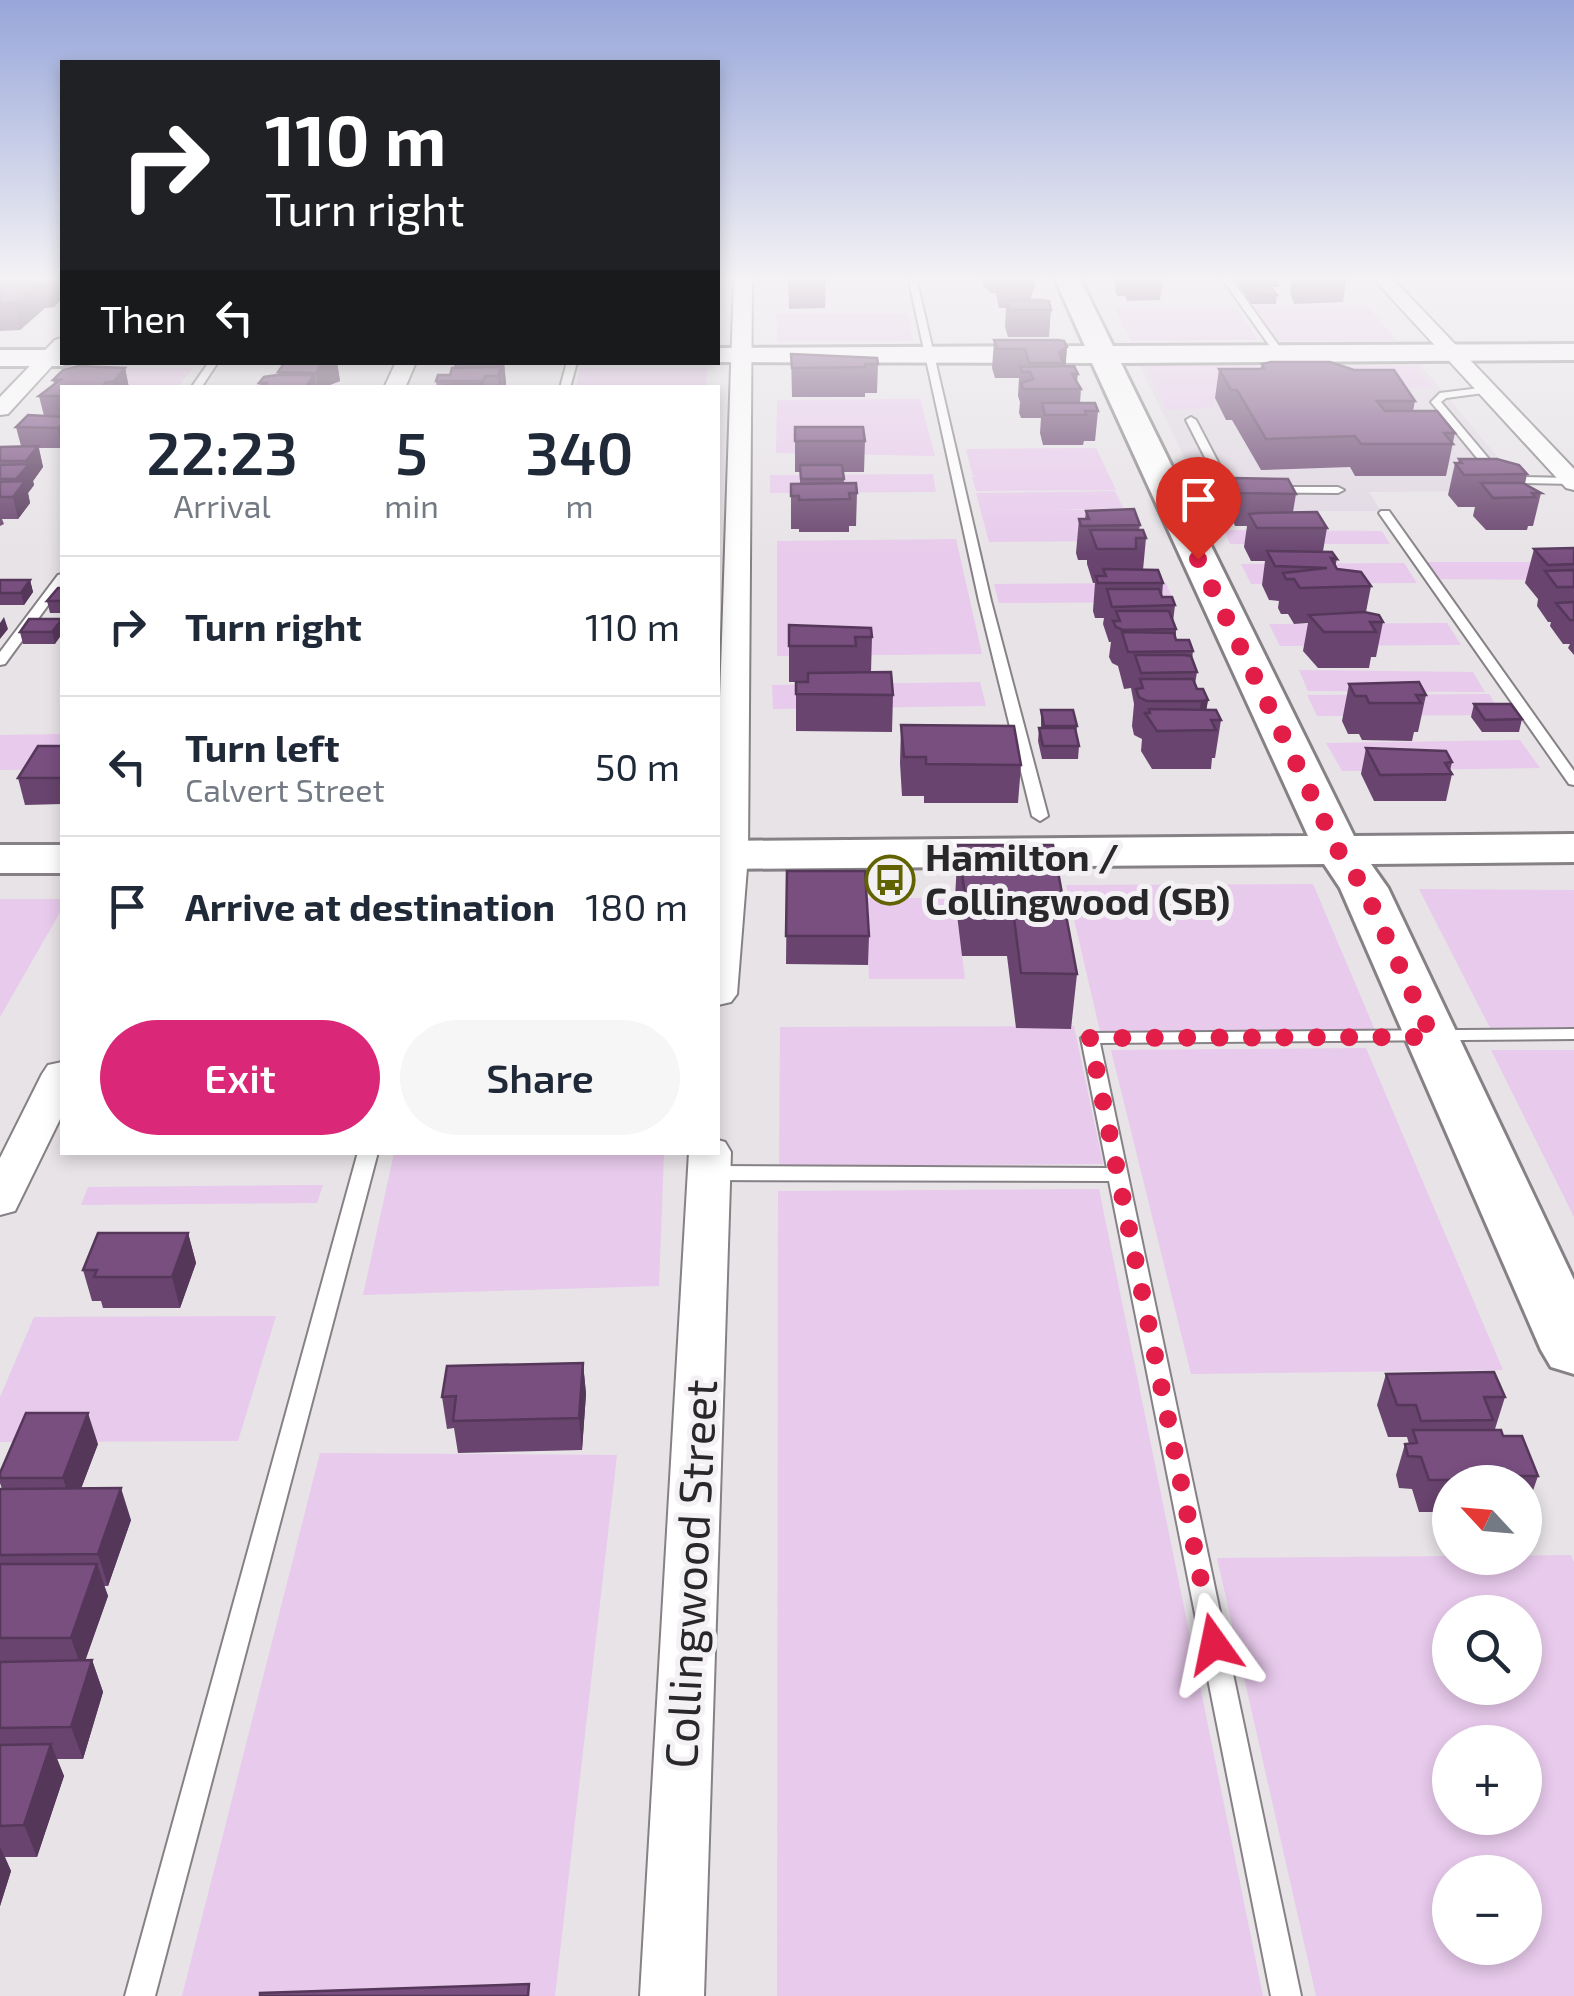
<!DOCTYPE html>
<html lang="en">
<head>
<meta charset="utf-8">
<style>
  body { margin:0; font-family:"Exo 2",sans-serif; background:#f6f6f7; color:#1f2937; height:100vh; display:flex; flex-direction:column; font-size:38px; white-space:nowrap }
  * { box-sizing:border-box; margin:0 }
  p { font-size:32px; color:#747a83 }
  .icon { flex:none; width:55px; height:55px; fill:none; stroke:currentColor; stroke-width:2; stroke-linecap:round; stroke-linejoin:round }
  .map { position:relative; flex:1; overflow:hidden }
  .side { position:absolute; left:60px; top:385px; width:660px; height:770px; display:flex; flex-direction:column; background:#fff; border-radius:0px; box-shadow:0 5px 15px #0003 }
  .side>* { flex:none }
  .guide { position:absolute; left:60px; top:60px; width:660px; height:305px; border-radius:0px; box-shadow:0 5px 15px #0003; background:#202124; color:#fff; overflow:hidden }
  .needle { width:65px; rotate:296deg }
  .controls { position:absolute; left:1432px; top:1465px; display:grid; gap:20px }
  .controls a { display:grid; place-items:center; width:110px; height:110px; border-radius:50%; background:#fff; box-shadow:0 5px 15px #0003; font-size:50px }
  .pin { position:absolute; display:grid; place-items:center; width:85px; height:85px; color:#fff; margin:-102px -42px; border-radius:50% 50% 50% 0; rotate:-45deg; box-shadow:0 0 10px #0007 }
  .pin .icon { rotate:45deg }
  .me { position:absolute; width:110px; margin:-55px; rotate:348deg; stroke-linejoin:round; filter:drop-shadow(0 0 8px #0008) }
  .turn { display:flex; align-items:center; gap:35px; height:210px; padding:0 40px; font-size:45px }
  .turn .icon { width:130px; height:130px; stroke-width:2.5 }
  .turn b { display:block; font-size:70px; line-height:85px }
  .then { display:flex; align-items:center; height:95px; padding:0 40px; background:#0003; gap:20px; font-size:38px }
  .eta { display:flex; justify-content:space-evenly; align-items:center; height:170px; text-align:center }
  .eta b { font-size:60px; font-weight:600; line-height:70px }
  .cta { display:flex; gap:20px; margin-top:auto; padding:20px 40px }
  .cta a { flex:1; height:115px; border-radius:60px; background:#db2777; color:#fff; font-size:40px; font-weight:600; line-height:115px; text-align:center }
  .cta a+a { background:#f6f6f7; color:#1f2937 }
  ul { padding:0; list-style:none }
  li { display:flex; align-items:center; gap:30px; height:140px; padding:0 40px; border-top:2px solid #e0e1e3 }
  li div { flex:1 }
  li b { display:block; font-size:38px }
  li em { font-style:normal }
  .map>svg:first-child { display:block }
  .built { fill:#e0d7e2 }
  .green { fill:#e8caec; fill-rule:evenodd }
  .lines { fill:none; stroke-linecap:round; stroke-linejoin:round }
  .lane-casing { stroke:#858185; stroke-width:4 }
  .street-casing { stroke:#858185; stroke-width:4 }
  .secondary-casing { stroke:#858185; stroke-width:6 }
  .lane { fill:#fff; fill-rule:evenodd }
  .street { fill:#fff; fill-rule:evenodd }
  .secondary { fill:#fff; fill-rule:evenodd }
  .wall { fill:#68446e }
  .shaded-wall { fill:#55375a }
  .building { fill:#794f80; stroke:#55375a; stroke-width:2.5 }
  .route { stroke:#e11d48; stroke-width:18; stroke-dasharray:0 32.4 }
  .labels { text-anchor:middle; stroke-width:10; stroke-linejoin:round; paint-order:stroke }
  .poi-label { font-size:38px; font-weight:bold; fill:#282729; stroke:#f4f1f5; text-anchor:start }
  .near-street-label { font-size:45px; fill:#282729; stroke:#f4f1f5 }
</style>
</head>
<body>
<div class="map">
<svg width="1574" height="1996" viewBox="0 0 1574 1996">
  <rect width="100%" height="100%" fill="#e7e3e7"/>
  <path class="built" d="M1420 364 1526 491 1369 492 1381 511H1211L1139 365Z"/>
  <path class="green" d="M1251 305H1367L1397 341H1277Z
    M1114 307H1236L1258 340 1131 341Z
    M776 313H908L913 341 778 342Z
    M1145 366H1415L1433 387 1213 399 1215 407 1167 410Z
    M72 368H193L179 386H55Z
    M580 368H707L706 387H576Z
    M920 399 935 456 776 453 777 400Z
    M1096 448 1116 490 976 491 972 477 981 476H973L966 449Z
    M933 474 936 492 770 493V475Z
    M1115 491 1123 508 1053 510H1124L1137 541 989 542 976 493Z
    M1224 530 1382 531 1390 544H1230Z
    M956 539 982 654 777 656V541Z
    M1423 562H1574V580L1434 579Z
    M1404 563 1417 583 1251 584 1241 564Z
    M1166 583 1174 602 999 603 994 584Z
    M1447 623 1461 645 1280 646 1269 624Z
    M1299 670 1473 672 1485 692 1308 691Z
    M980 682 986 706 773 709 772 685Z
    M1489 694 1502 715 1317 716 1307 695Z
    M62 734V769L0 770V735Z
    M1520 740 1540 768 1342 771 1326 743Z
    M1313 884 1375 1030 1100 1031 1066 885Z
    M1419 889 1574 890V1027L1490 1028Z
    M865 898H955L965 979H869Z
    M0 899H62V909L0 1017Z
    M1074 1026 1103 1164 779 1166 780 1027Z
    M1366 1048 1503 1370 1191 1374 1111 1050Z
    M1491 1050H1574V1217Z
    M394 1153H664L659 1286 363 1295Z
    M323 1185 317 1203 81 1205 88 1187Z
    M1099 1189 1263 1996H777L778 1191Z
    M276 1316 238 1441 0 1442V1397L34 1317Z
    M320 1453 617 1455 555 1996H182Z
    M1571 1555 1574 1563V1996H1316L1217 1558ZM1450 1612H1525V1688H1450ZM1450 1742H1525V1818H1450ZM1450 1872H1525V1948H1450Z"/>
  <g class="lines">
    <g class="lane-casing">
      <path id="lane" d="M908 277H916L991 601 1048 816 1040 821 1032 816 979 601Z
        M1221 277H1230L1284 353 1282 355H1276Z
        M209 362H218L201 388H191Z
        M567 362H577L570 388H560Z
        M1488 387 1491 388V392L1446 398 1441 402 1499 471 1524 477 1572 478 1574 484 1524 483 1491 475 1431 402 1440 393Z
        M1191 417 1196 420 1231 487H1338L1344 490 1338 493 1161 492V488L1165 487H1220L1186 420Z
        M1381 511H1389L1574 771V785L1569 784 1379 513Z
        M62 574V586L5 664 0 665V652L58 575Z
        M1574 1029V1039L1100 1043 1301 1996H1271L1109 1181 709 1180 702 1178 699 1173 702 1168 709 1166 1107 1168 1081 1038 1090 1033Z
        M358 1152H378L155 1996H125Z"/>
    </g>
    <g class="street-casing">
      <path id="street" d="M734 277H752L748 855 737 994 731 1002 718 1005V758Z
        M1372 277H1391L1574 469V490L1566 488Z
        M62 338V355L8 414 0 415V397L55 340Z
        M396 362H416L405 388H384Z
        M62 1062V1115L15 1211 0 1215V1158L42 1074 48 1065Z
        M718 1140 725 1142 731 1152 704 1996H640L689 1152H718Z"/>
    </g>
    <g class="secondary-casing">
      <path id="secondary" d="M1054 277H1079L1113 346 1574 344V360L1121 363 1354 836 1574 834V862L1371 864 1388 888 1574 1280V1374L1551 1367 1541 1350 1340 888 1324 864 718 869V841L1308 836 1092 363 710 362H718V348L1085 346Z
        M0 350H62V362H73L62 366H0Z
        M0 845H62V873H0Z"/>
    </g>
    <use href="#lane" class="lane"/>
    <use href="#street" class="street"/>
    <use href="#secondary" class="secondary"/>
  </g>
  <path class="wall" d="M0 277H62V293L60 294 61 299 54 307 45 308 20 330 0 331Z
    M788 277H826L825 308 789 309Z
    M982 277H1035L1034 290 1032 292 1031 300 1051 310 1049 337H1008L1005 327 1006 308H999L996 293H991L982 284Z
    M1116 277H1163L1160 300 1127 301 1125 296H1118L1115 291Z
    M1237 277H1347L1343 302 1294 304 1290 293 1292 280H1279L1278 287H1270L1277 295 1276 304H1251L1237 282Z
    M994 340 1067 347 1065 366 1078 374 1077 382 1081 389 1080 403 1098 411 1095 441H1084L1083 445H1043L1040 433 1041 418H1021L1019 413 1020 402 1018 396 1019 378H995L992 368Z
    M791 354 878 364 877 393H865V397H792Z
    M285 362H337L340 381 322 388H260L259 383 278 375V372Z
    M454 362H504L506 384 505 388H437L436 381 450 375 454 368Z
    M1262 364 1415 401 1413 411 1455 433 1446 476H1355L1350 467 1261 470 1232 420H1226L1215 398 1219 369 1261 368Z
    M125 368 129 388H62V448H39L43 467 33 481 34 485 28 493 30 503 18 519H2L4 524 0 526V447L21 446 16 427 44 416 39 396 54 384 53 380Z
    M795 427 865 441 864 472H843L844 483 857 493 856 526H849V532H799V529H791V484H800V472H795Z
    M1459 459 1527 474 1525 484 1541 493 1533 526H1528L1527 530H1486L1473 516 1475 507H1458L1448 495 1455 463H1458Z
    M1233 478 1296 494 1293 512 1327 528 1323 551 1337 559 1335 567 1337 569 1371 586 1366 612 1383 622 1376 657H1371L1369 668H1318L1303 651 1308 623 1294 624 1288 614H1281L1278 608 1279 601 1269 600 1262 585 1265 561H1251L1244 547 1247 526H1235L1229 511Z
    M1086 511 1140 525 1139 530 1146 538 1143 570 1163 583 1162 597 1175 605 1173 622 1176 629V640L1193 651 1192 659 1197 672 1195 684 1197 689 1208 700 1206 709 1221 720 1215 758H1212L1211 769H1152L1141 751 1142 739 1134 735 1132 726 1134 704 1131 688 1124 689 1118 666 1112 663 1109 657 1111 642H1109L1103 624 1104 618H1095L1093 611 1095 583H1093L1087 564V560H1078L1076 553 1079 519H1085Z
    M1574 548V655L1568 648 1570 644H1563L1550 626 1551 622H1548L1537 606 1538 599 1525 583 1534 549Z
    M0 580H30L33 592 24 605H0Z
    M62 588V613H50L47 601Z
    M62 619 55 644H23L20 632Z
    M789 625 872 637 871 672 893 695 892 732 796 731V682H808H789Z
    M1349 684 1426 695 1418 732H1414L1412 741 1362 740 1359 734H1348L1342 721Z
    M1474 704 1522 719 1519 732H1482L1471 717Z
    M1041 710 1077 726 1076 733 1079 746 1078 759H1042L1038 741 1039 728H1041Z
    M901 725 1021 765 1018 803H924V796H902L900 763Z
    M62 746V804L25 805 18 778Z
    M1366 748 1452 762 1450 771 1452 774 1446 801H1374L1361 774Z
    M958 845 1077 974 1071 1029 1016 1028 1007 956H962L955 898Z
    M787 871 869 936 868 965 786 964Z
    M188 1233 196 1263 180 1308H103L101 1301H92L83 1270Z
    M583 1363 586 1394 582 1450 458 1453 454 1428 447 1429 442 1397Z
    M1386 1374 1505 1397 1495 1429H1490V1430L1503 1436 1538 1476 1527 1508H1525V1482H1450V1512H1419L1412 1489 1399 1488 1396 1475 1405 1444H1409L1407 1437H1388L1377 1405Z
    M98 1444 81 1488 131 1520 108 1586H104L108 1596 85 1660H92L103 1692 83 1759H57L64 1776 37 1857H5L11 1871 0 1906V1489H2L0 1483V1473Z"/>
  <path class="shaded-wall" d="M50 277H62V293L60 294 61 299 54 307 45 308 20 330 14 303 39 281Z
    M1030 277H1035L1034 290 1032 292V281Z
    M1067 347 1065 376 1062 378 1063 363 1059 352Z
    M324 362H337L340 381 322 388H318L316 373Z
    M501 362H504L506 384 505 388H503Z
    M501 367 502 388H499L498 376Z
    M125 368 129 388H114L113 382Z
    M314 375 316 388H305Z
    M62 425V448L58 428Z
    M38 446 43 467 33 481 34 485 28 493 30 503 18 519 13 497 18 489 16 479 27 465 26 461Z
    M30 580 33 592 24 605 21 593Z
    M4 617 8 629 0 639V623Z
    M62 619V634L55 644 52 632Z
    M1208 700 1203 731H1197L1201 701Z
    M188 1233 196 1263 180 1308 172 1277Z
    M583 1363 586 1394 582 1450 579 1418Z
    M88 1413 98 1444 73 1510 63 1478Z
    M121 1488 131 1520 108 1586 98 1554Z
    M97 1564 108 1596 82 1670 71 1638Z
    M92 1660 103 1692 83 1759 71 1727Z
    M51 1744 64 1776 37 1857 24 1825Z
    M0 1847 11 1871 0 1906Z"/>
  <path class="building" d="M0 277H50L48 280 39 281 14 303H0V284L2 282H0Z
    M789 277H825V282H789Z
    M999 277H1031L1032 281H1001Z
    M1241 277H1279L1262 278 1277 295 1252 294Z
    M1007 300H1042L1049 301 1051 310H1010Z
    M994 340H1058L1064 341 1067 347 1059 352 1063 363H1029L1025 349H997Z
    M791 354 877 358 878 364H865V367L792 368Z
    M285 362H333L320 366 316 373 278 372Z
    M1271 362H1330L1354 370H1394L1415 401H1377L1385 411H1437L1455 433H1444L1453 444H1361L1355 436 1266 439 1237 390H1231L1219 369H1259L1264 368 1262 364Z
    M78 366 125 368 113 382H106L101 388H62V396H39L60 380H53L63 370Z
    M1074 366 1078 374H1072L1081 389H1023L1021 383 1033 379 1030 372H1022L1020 367Z
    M501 367 498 376H485L483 381H436L438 375H450L452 368Z
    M277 375H314L305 388H264L267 383H259L264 377Z
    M482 384 481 388H444L445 385Z
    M1042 403H1095L1098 411H1085L1086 415H1045Z
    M28 415 62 417V425L58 428 16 427Z
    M795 427H863L865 441H795Z
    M38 446 26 461H0V447Z
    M1459 459H1497L1519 465 1527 474 1464 475 1455 463H1462Z
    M29 464 16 479H0V465Z
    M800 465H842L844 479H801Z
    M1233 478 1288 479 1296 494 1240 493Z
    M25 481 13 497H0V482Z
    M856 483 857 493H849L850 499 799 500V496H791V484Z
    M1481 483H1523L1541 493H1532L1535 497 1493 498Z
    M1134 509 1140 525 1081 526 1079 519H1089L1086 511Z
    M1317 512 1327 528H1257L1249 514 1259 513Z
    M1090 530H1143L1146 538H1136V549H1097Z
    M1574 548V564L1548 565 1534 549Z
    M1267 551 1332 552 1337 559 1331 558 1337 569 1361 572 1371 586 1300 588 1294 579H1286L1283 573 1327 568 1275 566Z
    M1103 569 1158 570 1163 583H1098L1096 576H1106Z
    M1574 570V587H1557L1545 571Z
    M0 580H30L21 593H0Z
    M58 588H62V601H47Z
    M1107 589H1159L1162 597H1172L1175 605 1112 607Z
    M1574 602V620H1570L1556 603Z
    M1116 611H1169L1176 629 1123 630 1116 627 1113 621H1120Z
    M1364 612 1379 615 1383 622H1370L1376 632H1324L1309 615Z
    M29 619H62L52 632H20Z
    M789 625 871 628 872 637H855L856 646H789Z
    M1122 632 1174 633 1176 640H1189L1193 651 1128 652Z
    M1135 655H1184L1191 656 1197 672 1141 673Z
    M891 672 893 695 796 694V682H808V673Z
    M1140 679H1193L1197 689H1203L1208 700 1201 701H1147L1139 697 1136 689 1143 688Z
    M1419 682 1426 695H1416L1421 703H1369L1366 696H1355L1349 684Z
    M1474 704H1511L1522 719 1485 720Z
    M1149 709 1216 710 1221 720H1211L1216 730 1157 731 1145 713H1150Z
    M1041 710H1073L1077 726H1044Z
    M901 725 1014 726 1021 765 926 764V757H904Z
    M1039 728H1075L1079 746H1043Z
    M38 746H62V778H18Z
    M1366 748 1446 751 1452 762 1445 763 1452 774 1380 775Z
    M958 845H1053L1077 974 1021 973 1012 902H966Z
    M787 871H865L869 936H786Z
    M98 1233H188L172 1277H94L97 1270H83Z
    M583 1363 579 1418 453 1421 456 1396 442 1397 447 1366Z
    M1494 1372 1505 1397H1484L1493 1420 1421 1421 1416 1405H1397L1386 1374Z
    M26 1413H88L63 1478H0V1473Z
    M1413 1430H1501L1503 1436H1522L1538 1476H1519L1521 1480H1429L1421 1457 1408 1456 1405 1444 1417 1443Z
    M121 1488 98 1554 0 1555V1489Z
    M0 1564H97L71 1638H0Z
    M92 1660 71 1727 0 1728V1662Z
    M51 1744 24 1825 0 1826V1745Z
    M529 1984 528 1996H260V1993Z"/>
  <linearGradient id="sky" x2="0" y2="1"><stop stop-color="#97a6da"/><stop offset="0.5" stop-color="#f4f2f4"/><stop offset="1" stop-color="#f4f2f4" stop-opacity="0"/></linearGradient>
  <rect width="1574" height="557" fill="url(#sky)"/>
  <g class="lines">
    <path class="route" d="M1198 559 1338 850 1364 888 1432 1037 1090 1038 1214 1644"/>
  </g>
  <defs>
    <g id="bus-ring" transform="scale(2.5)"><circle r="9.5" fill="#f4f1f5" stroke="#606300" stroke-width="1.5"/><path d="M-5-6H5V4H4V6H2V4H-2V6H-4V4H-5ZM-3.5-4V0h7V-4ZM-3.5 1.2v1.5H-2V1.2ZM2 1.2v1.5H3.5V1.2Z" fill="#606300"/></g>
  </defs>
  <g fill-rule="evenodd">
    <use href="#bus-ring" x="890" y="880"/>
  </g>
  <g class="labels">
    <g class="poi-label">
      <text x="925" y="871">Hamilton /<tspan x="925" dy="44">Collingwood (SB)</tspan></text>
    </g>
    <g class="near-street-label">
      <text transform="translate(691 1574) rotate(-87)" y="16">Collingwood Street</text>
    </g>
  </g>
</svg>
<div class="controls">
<a><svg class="needle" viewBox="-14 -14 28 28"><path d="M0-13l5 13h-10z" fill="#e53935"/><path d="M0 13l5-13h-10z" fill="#747a83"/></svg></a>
<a><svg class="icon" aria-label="search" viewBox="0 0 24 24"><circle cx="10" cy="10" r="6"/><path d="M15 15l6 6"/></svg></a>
<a>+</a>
<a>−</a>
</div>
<div class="pin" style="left:1198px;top:559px;background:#d93025"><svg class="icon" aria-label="arrive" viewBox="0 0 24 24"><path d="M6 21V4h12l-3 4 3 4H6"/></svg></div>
<svg class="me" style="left:1214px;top:1644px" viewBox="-20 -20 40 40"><path d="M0-17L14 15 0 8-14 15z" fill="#e11d48" stroke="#fff" stroke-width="4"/></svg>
<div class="guide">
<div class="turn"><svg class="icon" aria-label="right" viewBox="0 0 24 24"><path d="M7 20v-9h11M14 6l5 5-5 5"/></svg><div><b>110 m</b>Turn right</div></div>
<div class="then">Then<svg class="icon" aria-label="left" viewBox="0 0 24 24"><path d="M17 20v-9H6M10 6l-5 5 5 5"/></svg></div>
</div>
<section class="side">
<div class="eta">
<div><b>22:23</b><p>Arrival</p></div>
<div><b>5</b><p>min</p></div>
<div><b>340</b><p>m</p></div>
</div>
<ul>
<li><svg class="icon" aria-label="right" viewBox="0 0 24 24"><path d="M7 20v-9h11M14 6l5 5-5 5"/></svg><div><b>Turn right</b></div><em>110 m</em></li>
<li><svg class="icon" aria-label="left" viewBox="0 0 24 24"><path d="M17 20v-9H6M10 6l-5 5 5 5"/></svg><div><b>Turn left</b><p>Calvert Street</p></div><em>50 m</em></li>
<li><svg class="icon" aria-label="arrive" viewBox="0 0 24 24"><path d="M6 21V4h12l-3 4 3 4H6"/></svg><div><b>Arrive at destination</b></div><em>180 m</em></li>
</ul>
<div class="cta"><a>Exit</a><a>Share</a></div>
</section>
</div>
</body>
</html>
